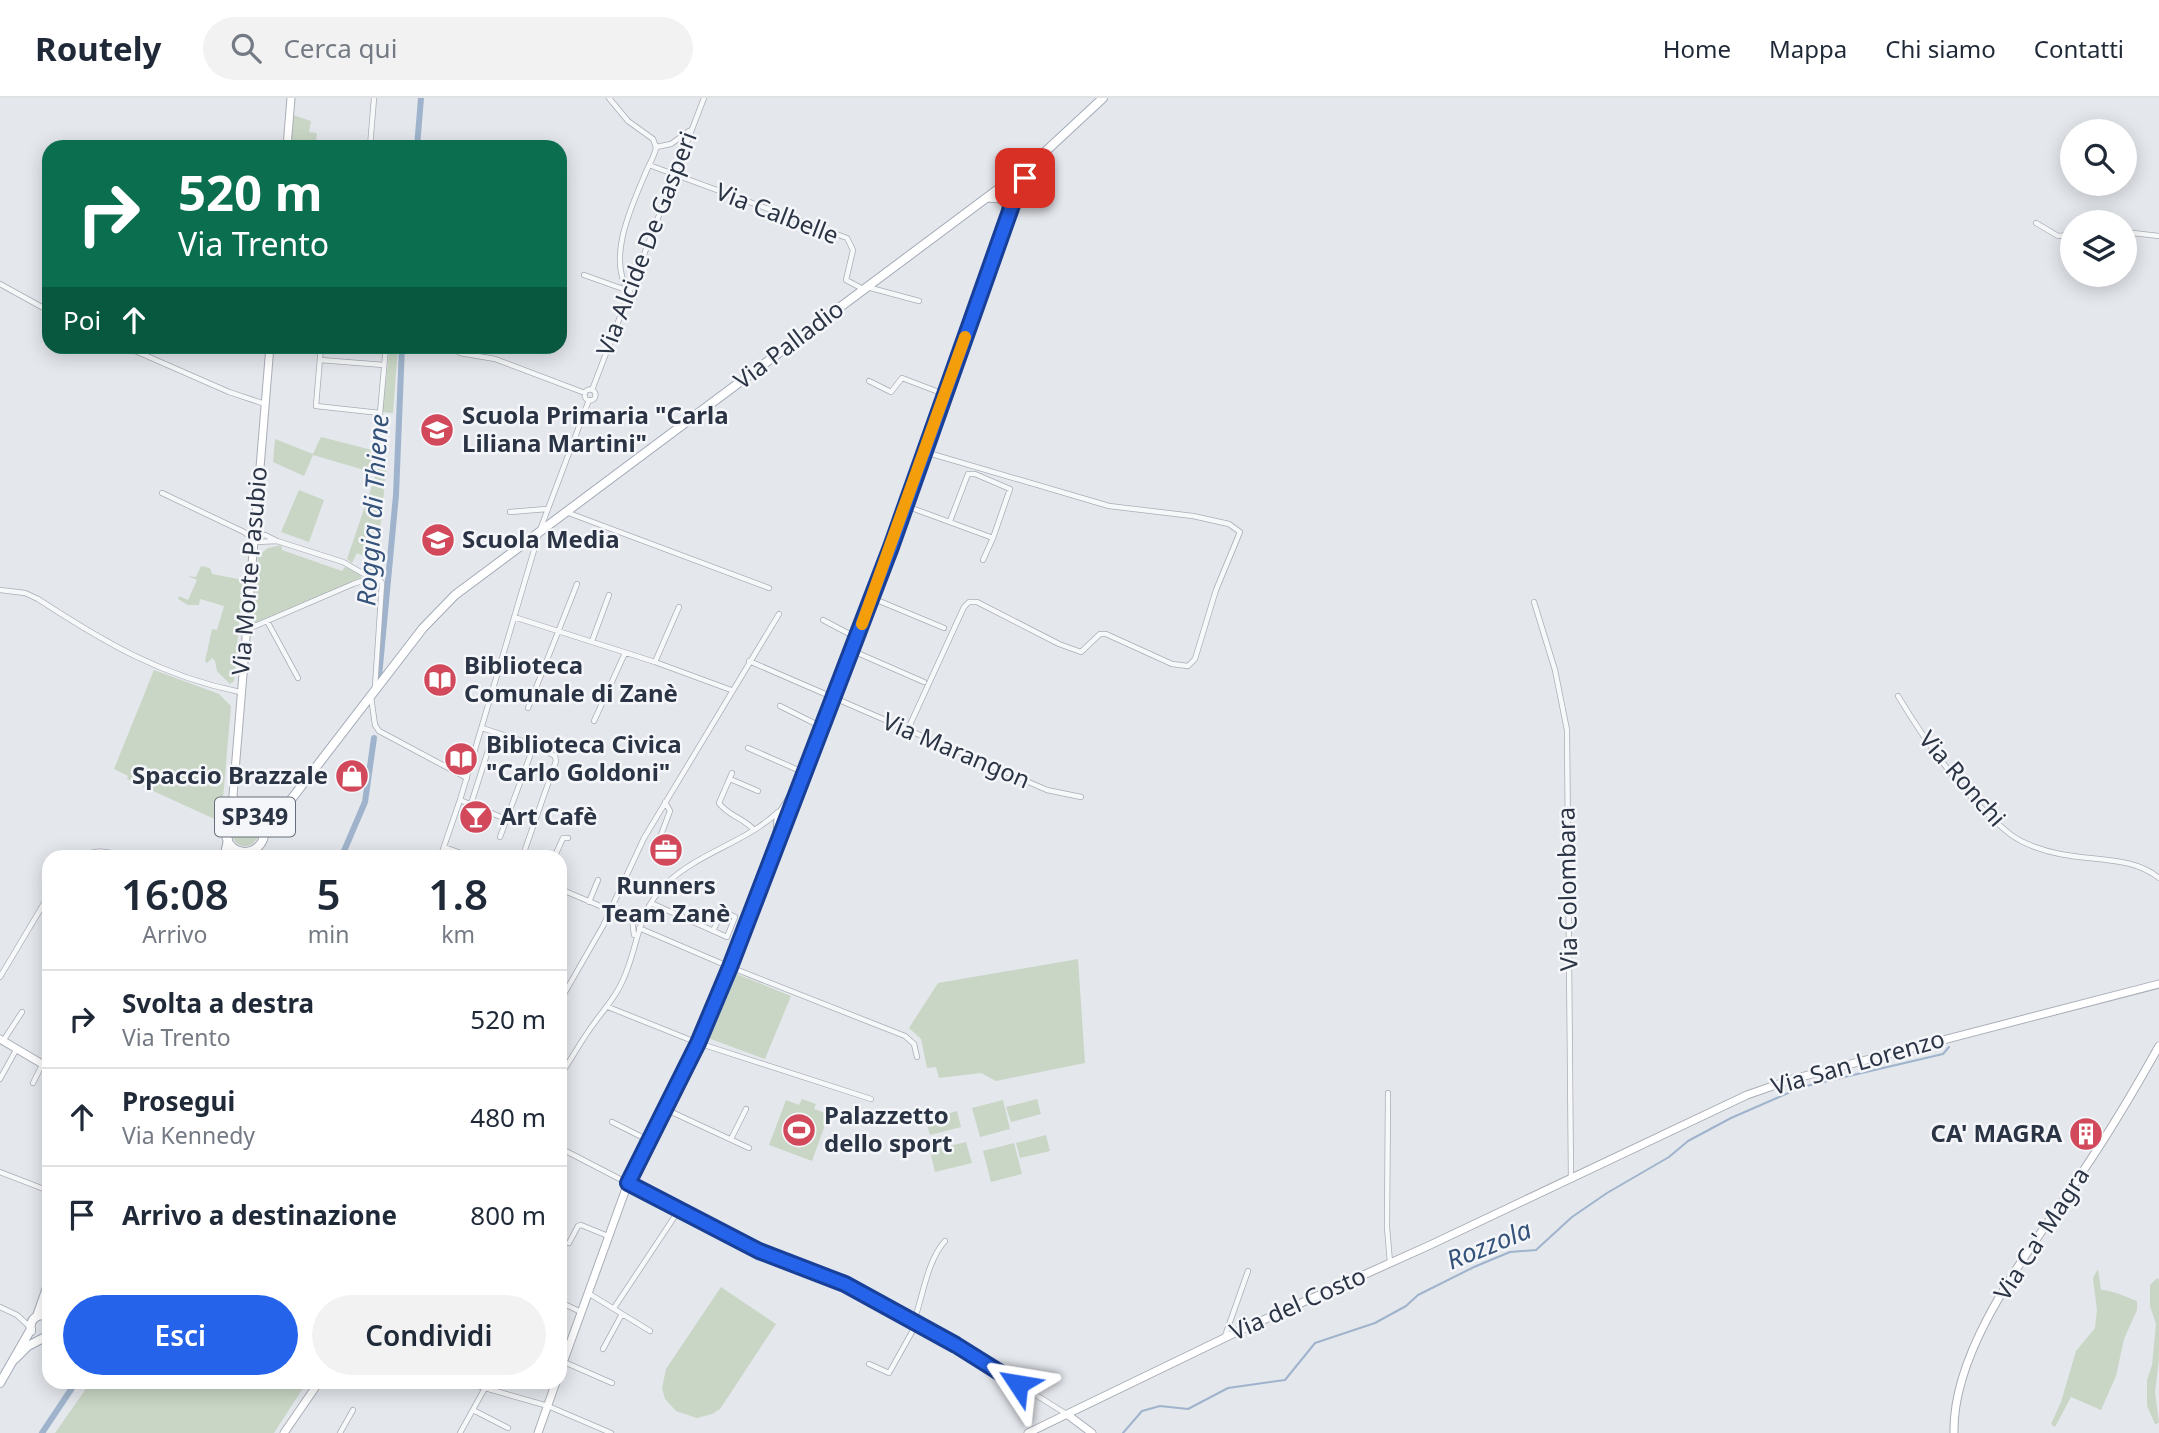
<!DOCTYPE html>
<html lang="it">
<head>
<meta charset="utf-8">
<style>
  body { margin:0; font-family:"Noto Sans",sans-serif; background:#f2f2f3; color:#1f2937; height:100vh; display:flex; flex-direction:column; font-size:26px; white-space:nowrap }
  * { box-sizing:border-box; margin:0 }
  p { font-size:23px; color:#747a83 }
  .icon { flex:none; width:38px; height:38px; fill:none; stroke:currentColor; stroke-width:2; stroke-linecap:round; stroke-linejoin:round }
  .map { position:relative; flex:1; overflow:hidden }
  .panel { position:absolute; left:42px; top:752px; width:525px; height:539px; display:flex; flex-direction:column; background:#fff; border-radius:21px; box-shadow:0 4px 18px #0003 }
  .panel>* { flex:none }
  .banner { position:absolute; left:42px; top:42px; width:525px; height:214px; border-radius:21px; box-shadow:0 4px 18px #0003; background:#0b6e4f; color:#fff; overflow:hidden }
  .fabs { position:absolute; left:2060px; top:21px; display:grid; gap:14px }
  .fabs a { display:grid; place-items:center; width:77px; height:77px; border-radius:50%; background:#fff; box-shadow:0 4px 18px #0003; font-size:35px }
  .pin { position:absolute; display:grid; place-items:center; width:60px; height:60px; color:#fff; margin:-30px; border-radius:14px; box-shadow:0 4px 10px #0006 }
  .me { position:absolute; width:77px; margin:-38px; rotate:303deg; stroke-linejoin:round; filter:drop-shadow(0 0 5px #0008) }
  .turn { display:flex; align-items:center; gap:24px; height:147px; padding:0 21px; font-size:32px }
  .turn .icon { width:91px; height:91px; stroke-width:2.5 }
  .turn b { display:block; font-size:49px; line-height:60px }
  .then { display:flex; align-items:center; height:66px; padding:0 21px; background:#0003; gap:14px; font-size:26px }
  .eta { display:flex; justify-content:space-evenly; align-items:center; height:119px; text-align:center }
  .eta b { font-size:42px; font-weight:600; line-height:49px }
  .action { display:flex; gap:14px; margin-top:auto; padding:14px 21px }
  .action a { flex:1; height:80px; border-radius:42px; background:#2563eb; color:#fff; font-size:28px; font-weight:600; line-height:80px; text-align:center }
  .action a+a { background:#f2f2f3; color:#1f2937 }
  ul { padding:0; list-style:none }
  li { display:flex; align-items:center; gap:21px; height:98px; padding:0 21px; border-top:2px solid #e0e1e3 }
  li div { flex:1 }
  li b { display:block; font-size:26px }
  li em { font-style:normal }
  header { display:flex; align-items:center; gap:42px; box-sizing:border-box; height:98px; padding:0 35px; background:#fff; border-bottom:2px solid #e0e1e3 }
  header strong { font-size:33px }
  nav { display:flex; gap:38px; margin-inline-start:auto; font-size:24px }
  .search { width:490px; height:63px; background:#f2f2f3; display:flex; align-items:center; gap:18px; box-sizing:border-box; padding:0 24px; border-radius:38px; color:#747a83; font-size:26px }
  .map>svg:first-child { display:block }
  .green { fill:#c9d6c5 }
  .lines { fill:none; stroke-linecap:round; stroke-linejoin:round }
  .stream { stroke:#9fb4cc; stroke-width:2 }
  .canal { stroke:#9fb4cc; stroke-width:6 }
  .street-casing { stroke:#a9aeb7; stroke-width:6 }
  .secondary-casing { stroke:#a9aeb7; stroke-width:9 }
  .primary-casing { stroke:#a3abb8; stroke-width:10 }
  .street { stroke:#f7f8fa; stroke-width:4.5 }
  .secondary { stroke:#fff; stroke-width:7 }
  .primary { stroke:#fff; stroke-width:8 }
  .route-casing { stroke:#184099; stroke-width:18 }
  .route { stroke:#2563eb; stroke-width:12 }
  .slow { stroke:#f59e0b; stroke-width:12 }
  .labels { text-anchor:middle; stroke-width:5; stroke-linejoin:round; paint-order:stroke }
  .shield { fill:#f4f6f9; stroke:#676e7b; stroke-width:2 }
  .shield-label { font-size:23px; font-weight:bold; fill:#2b3445 }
  .street-label { font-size:24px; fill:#2b3445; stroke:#f4f6f9 }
  .poi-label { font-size:24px; font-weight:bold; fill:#2b3445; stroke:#f4f6f9; text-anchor:start }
  .water-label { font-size:26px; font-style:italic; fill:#34527a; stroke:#f4f6f9 }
</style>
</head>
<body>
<header>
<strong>Routely</strong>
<div class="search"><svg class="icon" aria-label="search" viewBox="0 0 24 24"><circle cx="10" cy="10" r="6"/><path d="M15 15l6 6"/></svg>Cerca qui</div>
<nav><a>Home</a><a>Mappa</a><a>Chi siamo</a><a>Contatti</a></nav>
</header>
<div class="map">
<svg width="2159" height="1335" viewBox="0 0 2159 1335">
  <rect width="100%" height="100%" fill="#e4e7ec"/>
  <path class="green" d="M293 17 311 23 309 34 317 35 315 49H290Z
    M390 249H398L393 315 382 314Z
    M321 339 372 352 371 374 313 357 304 378 273 364 275 341 313 356Z
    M377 350 385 354 387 366 380 431 375 433 371 457V461L378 465 377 475 365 470 368 460 357 455 352 465 347 461 377 373Z
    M299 392 324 402 309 444 281 434Z
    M281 447 282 452 342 473 345 469 361 476V480L252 527 249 524 252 483 257 480 258 458 268 450Z
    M201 468 210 470 212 476 243 482 234 583 230 586 217 573 215 563 212 560 207 565 205 563 212 531 217 532 224 508 200 501 199 507H188L178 501 179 498 188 502 197 482 188 478 196 479Z
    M154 572 219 596 231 608 221 724 127 681 128 678 114 671Z
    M232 735a13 13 0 1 1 26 0a13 13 0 1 1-26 0Z
    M1078 861 1085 965 996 983 981 975 939 980 936 969 927 970 921 941 909 930 938 885Z
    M734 875 791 898 765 961 708 940Z
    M802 1001 816 1006 814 1011 829 1016 812 1063 769 1047 786 1002 799 1007Z
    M1037 1001 1041 1016 1011 1024 1006 1009Z
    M1003 1002 1010 1031 980 1039 972 1010Z
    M957 1013 961 1029 930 1037 926 1022Z
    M1046 1037 1050 1053 1020 1060 1016 1045Z
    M966 1044 972 1065 935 1074 930 1053Z
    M1014 1045 1022 1076 991 1084 983 1053Z
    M2098 1171 2101 1192C2113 1192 2125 1199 2137 1203V1212L2124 1241 2116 1278 2101 1312 2071 1299 2055 1329 2051 1326 2061 1304 2076 1253 2095 1230 2097 1212 2093 1180Z
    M2157 1180 2159 1182V1261L2155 1294 2159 1325 2155 1326 2147 1308V1282L2152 1267 2156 1226 2150 1208V1187Z
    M721 1189 776 1226 720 1311 712 1316 697 1320 676 1313 665 1301 662 1290 666 1271Z
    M294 1284 303 1290 274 1335H55L90 1285Z"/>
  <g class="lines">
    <path class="stream" d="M1123 1335 1142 1313 1160 1308 1188 1311 1228 1290 1285 1282 1315 1245 1375 1225 1406 1208 1418 1197 1474 1169 1510 1154 1536 1152 1572 1119 1607 1095 1669 1059 1688 1043 1731 1020 1802 989 1943 956 1949 949"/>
    <path class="canal" d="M417 49 421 0
      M379 579 396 397 402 248
      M341 760 365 704 374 640
      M42 1335 76 1284"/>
    <g class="street-casing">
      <path id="street" d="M609 0 628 23 653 41 656 49 671 46 689 33
        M370 49 374 0
        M649 67 847 140 853 152 846 182 863 191
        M2036 125 2058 138 2072 137
        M2124 134 2159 138
        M584 177 626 192
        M0 186 49 213
        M867 189 919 203
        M629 194C606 161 632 107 646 74 649 66 655 58 656 49
        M124 248 229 294 265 306
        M321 248 316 308 380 315
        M460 255 495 261 585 295
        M320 262 384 267
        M869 283 891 294 902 280 944 296
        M584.5 297a5.5 5.5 0 1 1 11 0a5.5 5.5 0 1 1-11 0Z
        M592 292 704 0
        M377 349 386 248
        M162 395 244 434 257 444 277 443 265 437 254 439
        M906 408 993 440 983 462
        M510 414 547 411
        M566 414 769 490
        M950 423 968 376H975L1010 391 993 440
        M277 443 343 464 371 480
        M0 492 25 495 38 501C104 544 161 578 240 594
        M872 500 944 530
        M1534 504 1555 572 1567 632 1571 1082
        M514 519 655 564 731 592
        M823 522 857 540
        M267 523 298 580
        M246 532 353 486 371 480H378L382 485 375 589
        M592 543 609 497
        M853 553 924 584
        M749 563 1047 692 1081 699
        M655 564 679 509
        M1898 598C1927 646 1966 701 2010 736 2023 746 2044 753 2060 756 2093 763 2132 758 2159 780
        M371 599 375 627 379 633 467 680
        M780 608 822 629
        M528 610 577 486
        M594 623 625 555
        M482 630 534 647 555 658 556 663 522 760
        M908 631 964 509 969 504H977L1059 546 1081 554 1100 536H1106L1172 566 1188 568 1195 561 1216 492 1240 434 1229 426 1193 418 1109 408 925 354
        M748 650 805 675
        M732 675 719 705C728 718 744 720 754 732
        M730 681 758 693
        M460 702 508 722
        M471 706 494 634
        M500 739 534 647
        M444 749 475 760
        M653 758 670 713 665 704
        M81 760C94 750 110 753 124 760
        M440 760 460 702 540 432 589 302
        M554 760 563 740H568
        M560 791 631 821 641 818
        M589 804 598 782
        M651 805 727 839 735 819 727 815 721 816 713 833
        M632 821 634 837
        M639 830 730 869 905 938 914 946 917 959
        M0 879 49 797
        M560 903 603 828 644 740 779 516
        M608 909 698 945 871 1001
        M3 943 22 914
        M560 978C572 960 582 941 595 924 605 910 615 900 622 884 639 850 635 817 665 787 697 755 745 745 778 714
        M0 981 16 952
        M33 985 42 967
        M1388 995 1387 1129 1390 1165
        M665 1011 749 1050
        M612 1024 648 1042
        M731 1041 746 1011
        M560 1050 759 1153 845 1186 956 1247 1068 1317
        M0 1074 49 1093
        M569 1145 578 1128 581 1127 608 1138
        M588 1195 650 1233
        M560 1204 581 1214
        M0 1209 17 1217 30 1229
        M614 1210 679 1112
        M914 1223C923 1198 927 1163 945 1143
        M1225 1238 1248 1173
        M603 1251 622 1216
        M564 1264 612 1285
        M869 1266 889 1275 917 1225
        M305 1284 315 1290
        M464 1284 548 1308 611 1335
        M473 1312 508 1330
        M340 1335 353 1312
        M460 1335 485 1290"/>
    </g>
    <g class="secondary-casing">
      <path id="secondary" d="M287 49 291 0
        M1006 86 1005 106 1008 118
        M987 100 1001 101 1005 106
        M233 698 242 713 248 716
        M231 722 270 248
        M777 740 778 719 792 697
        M0 941 49 970
        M560 1273 628 1085 716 903 808 669 891 449 1016 96 1033 66
        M1068 1317 1092 1335
        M284 1335 319 1284
        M538 1335 556 1284
        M1028 1335 1241 1232 1428 1148 1747 997 1793 981 2159 886
        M1954 1335C1952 1247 2035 1146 2081 1076 2109 1035 2135 991 2159 948"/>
    </g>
    <g class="primary-casing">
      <path id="primary" d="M226 735a19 19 0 1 1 38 0a19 19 0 1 1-38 0Z
        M255 719 267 718 282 711
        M263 738 423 530 455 497 1033 65 1103 0
        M224 760 228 742
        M37 1218 49 1184
        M31 1233C29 1224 34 1218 42 1217L49 1220
        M15 1261 28 1248 49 1237
        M0 1285 31 1231"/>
    </g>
    <use href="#street" class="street"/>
    <use href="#secondary" class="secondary"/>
    <use href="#primary" class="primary"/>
  </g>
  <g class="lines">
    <g class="route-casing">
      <path id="route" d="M1018 1286 956 1247 845 1186 759 1153 628 1085 698 945 730 869 891 449 1016 96 1025 80"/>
    </g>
    <use href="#route" class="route"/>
    <path class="slow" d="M862 526 965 239"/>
  </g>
  <defs>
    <g id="school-disc" transform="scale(1.75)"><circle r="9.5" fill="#d1495b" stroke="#f4f6f9"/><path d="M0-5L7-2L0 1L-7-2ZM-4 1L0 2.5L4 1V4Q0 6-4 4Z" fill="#fff"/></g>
    <g id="library-disc" transform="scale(1.75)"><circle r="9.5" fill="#d1495b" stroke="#f4f6f9"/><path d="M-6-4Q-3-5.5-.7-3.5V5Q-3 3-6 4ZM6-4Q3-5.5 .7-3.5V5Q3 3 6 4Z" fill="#fff"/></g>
    <g id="shop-disc" transform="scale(1.75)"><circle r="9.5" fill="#d1495b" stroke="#f4f6f9"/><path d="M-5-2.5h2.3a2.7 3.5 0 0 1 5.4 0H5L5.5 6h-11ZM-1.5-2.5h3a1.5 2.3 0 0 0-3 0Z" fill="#fff"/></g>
    <g id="bar-disc" transform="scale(1.75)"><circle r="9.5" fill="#d1495b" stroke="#f4f6f9"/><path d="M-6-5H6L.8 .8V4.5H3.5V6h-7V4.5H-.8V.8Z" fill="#fff"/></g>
    <g id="office-disc" transform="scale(1.75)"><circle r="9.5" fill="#d1495b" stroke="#f4f6f9"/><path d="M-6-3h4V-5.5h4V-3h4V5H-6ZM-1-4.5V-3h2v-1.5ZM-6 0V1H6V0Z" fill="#fff"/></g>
    <g id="stadium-disc" transform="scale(1.75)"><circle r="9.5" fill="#d1495b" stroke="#f4f6f9"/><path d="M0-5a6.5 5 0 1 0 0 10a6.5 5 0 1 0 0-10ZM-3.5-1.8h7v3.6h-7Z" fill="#fff"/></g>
    <g id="building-disc" transform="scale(1.75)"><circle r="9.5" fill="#d1495b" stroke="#f4f6f9"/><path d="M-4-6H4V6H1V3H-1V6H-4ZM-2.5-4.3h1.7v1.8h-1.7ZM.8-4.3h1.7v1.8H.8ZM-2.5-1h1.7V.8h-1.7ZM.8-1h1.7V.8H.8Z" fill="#fff"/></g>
  </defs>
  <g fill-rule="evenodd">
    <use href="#school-disc" x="437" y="332"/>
    <use href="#school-disc" x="438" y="442"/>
    <use href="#library-disc" x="440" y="582"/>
    <use href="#library-disc" x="461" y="661"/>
    <use href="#shop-disc" x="352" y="678"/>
    <use href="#bar-disc" x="476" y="719"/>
    <use href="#office-disc" x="666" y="752"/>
    <use href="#stadium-disc" x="799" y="1032"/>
    <use href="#building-disc" x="2086" y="1036"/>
  </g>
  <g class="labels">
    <rect class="shield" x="215" y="699.5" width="80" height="39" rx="5"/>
    <g class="shield-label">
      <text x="255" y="727">SP349</text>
    </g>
    <g class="street-label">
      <text transform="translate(777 116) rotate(21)" y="8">Via Calbelle</text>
      <text transform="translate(647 146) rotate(-69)" y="8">Via Alcide De Gasperi</text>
      <text transform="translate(789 247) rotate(-37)" y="8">Via Palladio</text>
      <text transform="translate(250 473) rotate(-85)" y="8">Via Monte Pasubio</text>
      <text transform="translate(956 653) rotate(23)" y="8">Via Marangon</text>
      <text transform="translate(1962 681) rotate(49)" y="8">Via Ronchi</text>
      <text transform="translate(1568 791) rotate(-91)" y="8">Via Colombara</text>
      <text transform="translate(1858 965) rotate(-16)" y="8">Via San Lorenzo</text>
      <text transform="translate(2042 1136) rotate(-57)" y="8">Via Ca' Magra</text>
      <text transform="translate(1298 1206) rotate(-24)" y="8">Via del Costo</text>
    </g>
    <g class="poi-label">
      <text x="462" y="326">Scuola Primaria "Carla<tspan x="462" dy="28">Liliana Martini"</tspan></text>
      <text x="462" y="450">Scuola Media</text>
      <text x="464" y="576">Biblioteca<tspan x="464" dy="28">Comunale di Zanè</tspan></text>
      <text x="486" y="655">Biblioteca Civica<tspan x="486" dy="28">"Carlo Goldoni"</tspan></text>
      <text x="328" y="686" text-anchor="end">Spaccio Brazzale</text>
      <text x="500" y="727">Art Cafè</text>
      <text x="666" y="796" text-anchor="middle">Runners<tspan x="666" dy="28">Team Zanè</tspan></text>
      <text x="824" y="1026">Palazzetto<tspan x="824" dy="28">dello sport</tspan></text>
      <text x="2062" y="1044" text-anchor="end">CA' MAGRA</text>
    </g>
    <g class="water-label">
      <text transform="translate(373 412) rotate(-86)" y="9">Roggia di Thiene</text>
      <text transform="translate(1489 1147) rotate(-22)" y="9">Rozzola</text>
    </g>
  </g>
</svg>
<div class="fabs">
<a><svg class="icon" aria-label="search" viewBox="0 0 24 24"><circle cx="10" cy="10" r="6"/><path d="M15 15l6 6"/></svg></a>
<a><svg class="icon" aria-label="layers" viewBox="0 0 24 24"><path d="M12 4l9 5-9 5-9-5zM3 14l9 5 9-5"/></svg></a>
</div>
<div class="pin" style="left:1025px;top:80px;background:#d93025"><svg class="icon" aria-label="arrive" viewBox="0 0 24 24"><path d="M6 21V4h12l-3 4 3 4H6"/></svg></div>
<svg class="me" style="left:1018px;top:1286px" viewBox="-20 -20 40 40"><path d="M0-17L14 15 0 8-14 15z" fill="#2563eb" stroke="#fff" stroke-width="4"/></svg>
<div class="banner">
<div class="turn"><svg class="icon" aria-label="right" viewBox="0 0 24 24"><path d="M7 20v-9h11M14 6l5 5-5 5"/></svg><div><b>520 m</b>Via Trento</div></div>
<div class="then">Poi<svg class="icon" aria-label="ahead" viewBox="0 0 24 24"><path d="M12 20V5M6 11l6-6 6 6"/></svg></div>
</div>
<section class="panel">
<div class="eta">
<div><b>16:08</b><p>Arrivo</p></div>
<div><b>5</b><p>min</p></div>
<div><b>1.8</b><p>km</p></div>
</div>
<ul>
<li><svg class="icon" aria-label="right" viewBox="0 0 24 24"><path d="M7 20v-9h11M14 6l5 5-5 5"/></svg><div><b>Svolta a destra</b><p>Via Trento</p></div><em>520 m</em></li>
<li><svg class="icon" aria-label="ahead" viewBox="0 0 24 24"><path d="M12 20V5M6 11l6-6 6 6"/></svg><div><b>Prosegui</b><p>Via Kennedy</p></div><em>480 m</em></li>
<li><svg class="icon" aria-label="arrive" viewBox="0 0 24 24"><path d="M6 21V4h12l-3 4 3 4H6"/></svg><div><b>Arrivo a destinazione</b></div><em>800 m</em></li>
</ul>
<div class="action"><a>Esci</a><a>Condividi</a></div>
</section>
</div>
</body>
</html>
